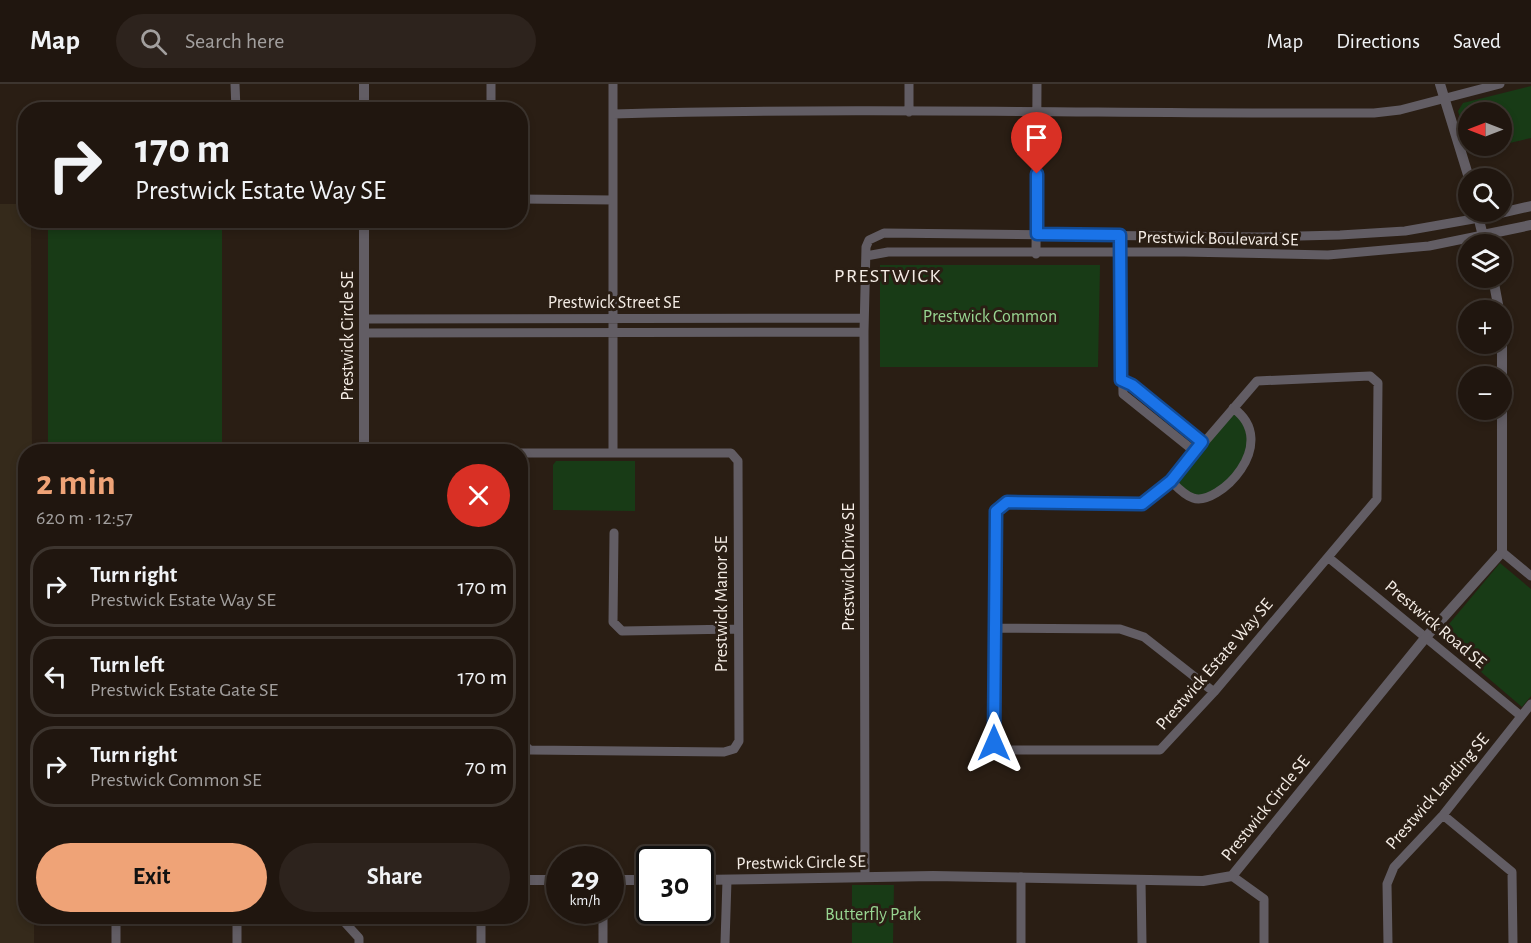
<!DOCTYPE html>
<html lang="en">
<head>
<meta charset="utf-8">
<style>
  body { margin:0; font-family:"Alegreya Sans",sans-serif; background:#2d231d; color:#f1f3f6; height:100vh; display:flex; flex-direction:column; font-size:22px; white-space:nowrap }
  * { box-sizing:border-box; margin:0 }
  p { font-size:20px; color:#a29f9e }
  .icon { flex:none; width:33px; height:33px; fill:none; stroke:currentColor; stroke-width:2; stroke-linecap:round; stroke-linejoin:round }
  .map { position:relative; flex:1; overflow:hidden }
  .drawer { position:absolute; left:18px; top:360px; width:510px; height:480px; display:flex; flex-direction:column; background:#20160f; border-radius:24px; box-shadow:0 3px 9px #0003,0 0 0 2px #3d352f }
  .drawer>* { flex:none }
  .banner { position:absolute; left:18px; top:18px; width:510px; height:126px; border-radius:24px; box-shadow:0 3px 9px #0003,0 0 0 2px #3d352f; background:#20160f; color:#f1f3f6; overflow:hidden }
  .needle { width:39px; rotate:270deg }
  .tools { position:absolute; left:1458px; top:18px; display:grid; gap:12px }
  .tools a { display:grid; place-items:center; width:54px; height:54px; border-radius:50%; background:#20160f; box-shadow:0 3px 9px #0003,0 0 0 2px #3d352f; font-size:30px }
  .speed { position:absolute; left:546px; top:762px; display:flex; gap:12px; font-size:30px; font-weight:700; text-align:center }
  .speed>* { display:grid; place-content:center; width:78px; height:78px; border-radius:50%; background:#20160f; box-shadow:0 3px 9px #0003,0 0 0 2px #3d352f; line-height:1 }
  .speed small { font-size:15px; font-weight:400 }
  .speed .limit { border:3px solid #111; border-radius:9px; background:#fff; color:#111 }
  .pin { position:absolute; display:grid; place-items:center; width:51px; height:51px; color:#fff; margin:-62px -26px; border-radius:50% 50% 50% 0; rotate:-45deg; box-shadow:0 0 6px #0007 }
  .pin .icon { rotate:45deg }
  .me { position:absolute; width:66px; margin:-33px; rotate:0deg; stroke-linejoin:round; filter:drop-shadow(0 0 4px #0008) }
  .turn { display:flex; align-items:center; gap:21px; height:126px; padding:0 18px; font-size:27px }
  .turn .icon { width:78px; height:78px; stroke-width:2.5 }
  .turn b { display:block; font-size:42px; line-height:51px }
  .round { display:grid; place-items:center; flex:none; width:63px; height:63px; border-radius:32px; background:#2d231d }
  .summary { display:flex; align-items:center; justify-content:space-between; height:102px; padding:0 18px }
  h1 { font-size:36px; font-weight:600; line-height:45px; color:#efa377 }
  .cta { display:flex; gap:12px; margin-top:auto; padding:12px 18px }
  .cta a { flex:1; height:69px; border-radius:36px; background:#efa377; color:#111; font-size:24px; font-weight:600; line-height:69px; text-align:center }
  .cta a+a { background:#2d231d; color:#f1f3f6 }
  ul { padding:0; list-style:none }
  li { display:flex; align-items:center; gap:18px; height:81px; margin:0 12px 9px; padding:0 6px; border:3px solid #3d352f; border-radius:24px }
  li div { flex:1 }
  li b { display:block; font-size:22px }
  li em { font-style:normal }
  header { display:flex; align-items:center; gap:36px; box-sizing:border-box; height:84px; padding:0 30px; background:#20160f; border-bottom:2px solid #3d352f }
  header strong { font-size:28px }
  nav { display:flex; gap:33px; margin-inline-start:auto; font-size:21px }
  .search { width:420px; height:54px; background:#2d231d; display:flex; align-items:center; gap:15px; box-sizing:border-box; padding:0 21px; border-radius:33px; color:#a29f9e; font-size:22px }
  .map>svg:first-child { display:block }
  .commercial { fill:#352a1b }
  .green { fill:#183b16; fill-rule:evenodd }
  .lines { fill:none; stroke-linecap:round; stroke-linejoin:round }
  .minor { stroke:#625d64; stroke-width:9 }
  .tertiary { stroke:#625d64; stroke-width:10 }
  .route-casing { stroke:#114b97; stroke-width:15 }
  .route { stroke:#1a73e8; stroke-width:10 }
  .labels { text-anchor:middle; stroke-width:6; stroke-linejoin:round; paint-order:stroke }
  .street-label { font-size:18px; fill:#f4ece5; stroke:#2a1e14 }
  .park-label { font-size:18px; fill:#98d591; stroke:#2a1e14 }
  .neighbourhood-label { font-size:20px; letter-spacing:1.5px; fill:#f4ece5; stroke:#2a1e14 }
</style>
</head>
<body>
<header>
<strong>Map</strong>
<div class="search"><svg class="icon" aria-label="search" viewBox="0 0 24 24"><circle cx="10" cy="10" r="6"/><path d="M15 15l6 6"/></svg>Search here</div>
<nav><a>Map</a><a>Directions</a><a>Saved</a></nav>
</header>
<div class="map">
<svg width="1531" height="859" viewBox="0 0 1531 859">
  <rect width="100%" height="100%" fill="#2a1e14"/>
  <path class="commercial" d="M0 120H25L26 136 31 137 32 367 26 368V832L34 833V859H0Z"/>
  <path class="green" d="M1531 2V54L1470 68 1458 27 1463 19ZM1502 28V62H1468V28Z
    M48 137H222V367H48Z
    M880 181H1100L1098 283H880Z
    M1232 325 1242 330 1250 368 1220 406 1194 415 1171 397Z
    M556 377H635V427L553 426V381Z
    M1500 479 1531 505V612L1522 623 1439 552Z
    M852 801H894L893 859H852Z"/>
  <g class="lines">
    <path class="minor" d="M235 0 236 26
      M491 0V26
      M909 0V28
      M614 30C867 23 1121 30 1374 29L1400 26 1500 0
      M520 115 613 116
      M1120 151 1123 310 1194 367
      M1036 170 1037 0
      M866 172 888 168H1184L1328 171 1429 162 1483 151
      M364 235 864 234
      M364 249 864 248
      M1370 292 1378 299 1377 415 1214 608 1160 666H1001L994 659 996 427 1007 418 1142 420 1171 397 1257 297Z
      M1121 296 1133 301 1202 358
      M520 369H731L738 377 739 657 734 665 724 668 530 666 520 657
      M613 369V0
      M1171 397C1177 403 1184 411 1193 414 1218 423 1282 359 1233 324
      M614 449 613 538 622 547 737 545
      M1502 468 1531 492
      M1329 474 1521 632
      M995 544 1120 545 1144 553 1214 608
      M1443 731 1512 788 1513 859
      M1232 792 1264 815V859
      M865 793 864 248 866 163 869 156 884 149 1261 153 1340 151 1405 147 1479 134
      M1021 793V859
      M1141 797 1142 859
      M603 826V859
      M237 832V859
      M339 832 359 854V859
      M481 832V859
      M116 859V832
      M725 859 727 796
      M1388 859 1387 800 1394 783 1443 731 1531 620"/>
    <path class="tertiary" d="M1440 0 1469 94
      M364 26V0
      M1477 128 1485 160
      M1479 134 1531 122
      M1483 151 1531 141
      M1493 194 1499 226
      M364 368V136
      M520 796H560
      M610 796H650
      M700 796 933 792 1203 797 1232 792 1426 553 1502 468V247"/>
  </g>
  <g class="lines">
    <g class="route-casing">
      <path id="route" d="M994 659 996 427 1007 418 1142 420 1171 397 1202 358 1132 301 1121 296 1120 151 1037 150V90"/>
    </g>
    <use href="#route" class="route"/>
  </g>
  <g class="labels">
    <g class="street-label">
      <text transform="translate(1218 154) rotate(1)" y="6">Prestwick Boulevard SE</text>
      <text x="614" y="224">Prestwick Street SE</text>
      <text transform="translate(347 252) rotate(-90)" y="6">Prestwick Circle SE</text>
      <text transform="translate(848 483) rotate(-90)" y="6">Prestwick Drive SE</text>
      <text transform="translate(721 520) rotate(-90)" y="6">Prestwick Manor SE</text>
      <text transform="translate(1436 540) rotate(40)" y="6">Prestwick Road SE</text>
      <text transform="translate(1214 580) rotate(-49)" y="6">Prestwick Estate Way SE</text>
      <text transform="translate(1437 707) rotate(-49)" y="6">Prestwick Landing SE</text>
      <text transform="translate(1265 724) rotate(-51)" y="6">Prestwick Circle SE</text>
      <text transform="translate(801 778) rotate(-1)" y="6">Prestwick Circle SE</text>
    </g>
    <g class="park-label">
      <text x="990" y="238">Prestwick Common</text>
      <text x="873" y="836">Butterfly Park</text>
    </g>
    <g class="neighbourhood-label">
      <text x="888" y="198">PRESTWICK</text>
    </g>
  </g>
</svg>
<div class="tools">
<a><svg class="needle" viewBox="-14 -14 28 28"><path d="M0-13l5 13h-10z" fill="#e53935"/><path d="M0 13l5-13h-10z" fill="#a29f9e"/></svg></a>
<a><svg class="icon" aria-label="search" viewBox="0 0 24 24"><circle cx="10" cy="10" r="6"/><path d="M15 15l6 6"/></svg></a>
<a><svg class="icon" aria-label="layers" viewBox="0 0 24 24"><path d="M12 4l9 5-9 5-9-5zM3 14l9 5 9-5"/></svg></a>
<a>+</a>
<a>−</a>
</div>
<div class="speed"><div>29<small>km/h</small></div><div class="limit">30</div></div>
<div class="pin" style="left:1037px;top:90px;background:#d93025"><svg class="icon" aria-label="arrive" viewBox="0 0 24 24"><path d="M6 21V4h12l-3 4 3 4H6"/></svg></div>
<svg class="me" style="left:994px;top:659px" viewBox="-20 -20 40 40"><path d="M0-17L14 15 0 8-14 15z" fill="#1a73e8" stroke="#fff" stroke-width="4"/></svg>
<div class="banner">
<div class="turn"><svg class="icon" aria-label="right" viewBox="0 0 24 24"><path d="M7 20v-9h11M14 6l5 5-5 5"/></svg><div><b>170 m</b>Prestwick Estate Way SE</div></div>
</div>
<section class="drawer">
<div class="summary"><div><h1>2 min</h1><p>620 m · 12:57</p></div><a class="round" style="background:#d93025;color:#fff"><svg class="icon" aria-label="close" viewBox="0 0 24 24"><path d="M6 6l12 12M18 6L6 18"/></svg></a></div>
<ul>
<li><svg class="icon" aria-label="right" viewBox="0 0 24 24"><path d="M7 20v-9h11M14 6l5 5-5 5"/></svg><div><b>Turn right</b><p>Prestwick Estate Way SE</p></div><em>170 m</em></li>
<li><svg class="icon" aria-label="left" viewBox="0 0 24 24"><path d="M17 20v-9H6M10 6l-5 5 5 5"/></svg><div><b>Turn left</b><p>Prestwick Estate Gate SE</p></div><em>170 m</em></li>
<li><svg class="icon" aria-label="right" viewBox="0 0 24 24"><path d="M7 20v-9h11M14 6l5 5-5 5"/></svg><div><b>Turn right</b><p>Prestwick Common SE</p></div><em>70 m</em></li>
</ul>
<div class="cta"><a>Exit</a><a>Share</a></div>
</section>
</div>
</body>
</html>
